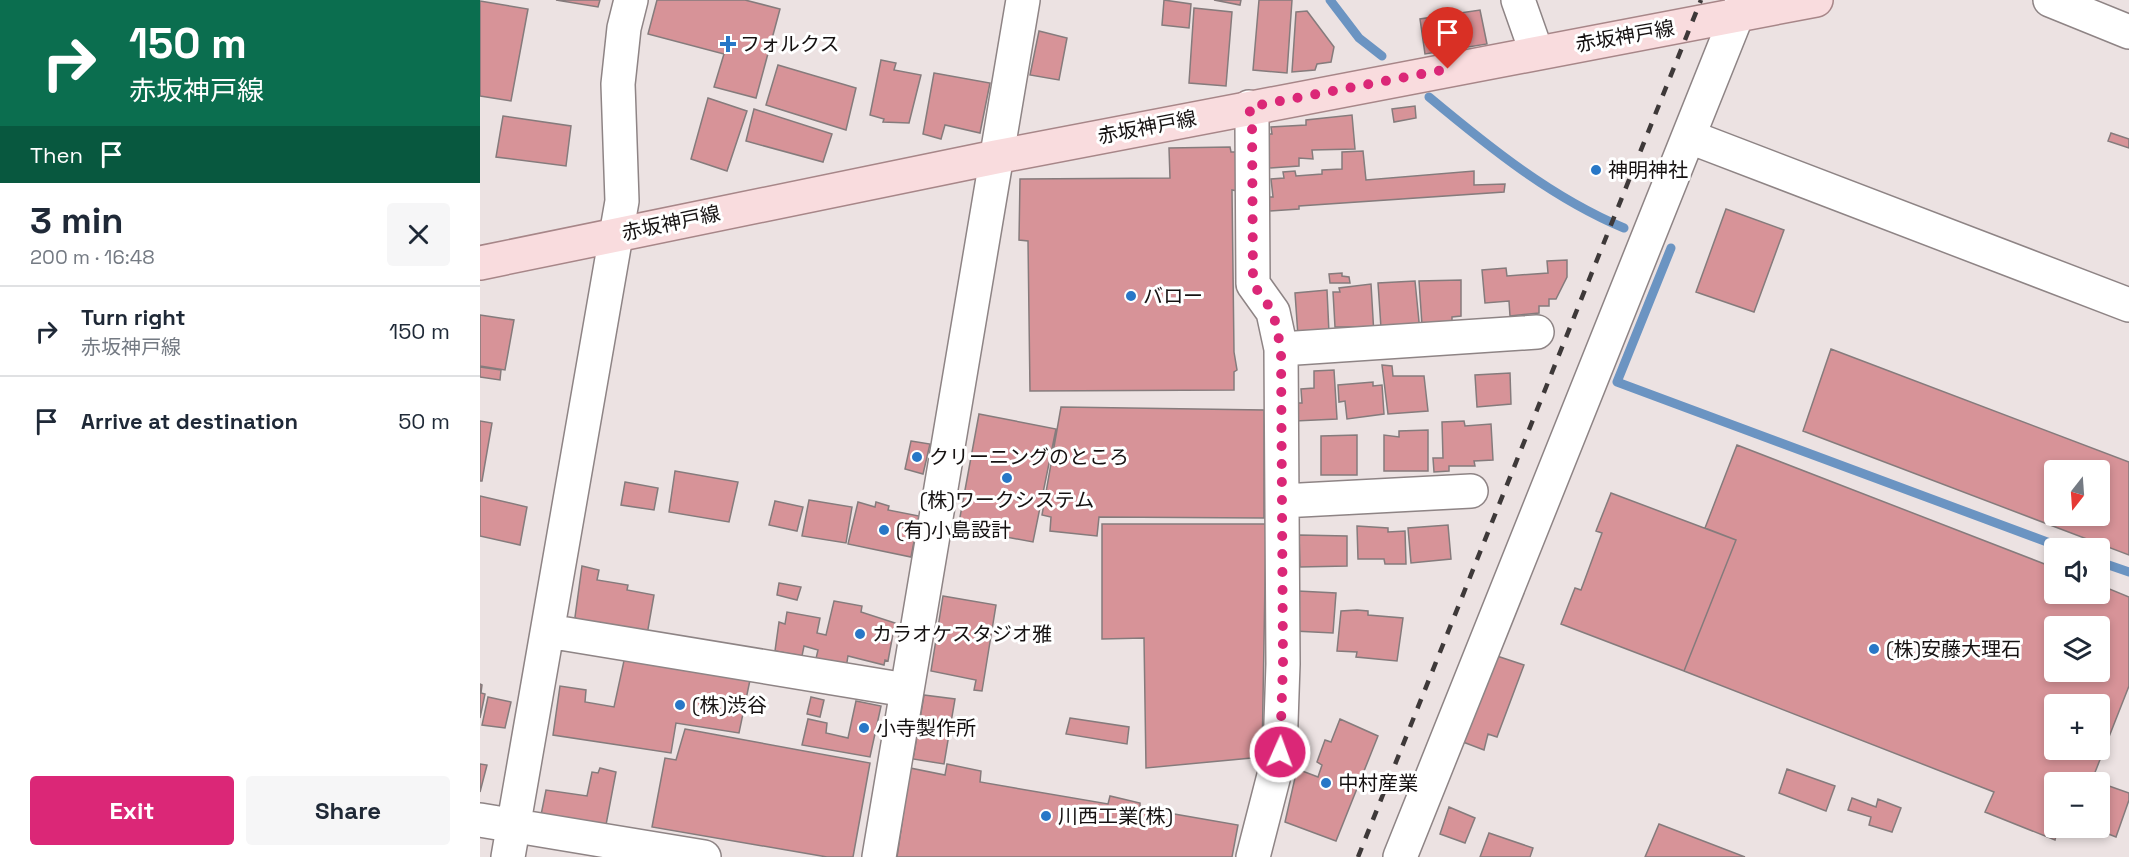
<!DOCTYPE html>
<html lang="en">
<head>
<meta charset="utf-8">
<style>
  body { margin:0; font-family:"Space Grotesk","Noto Sans JP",sans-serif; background:#f6f6f7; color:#1f2937; height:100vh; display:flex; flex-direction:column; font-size:22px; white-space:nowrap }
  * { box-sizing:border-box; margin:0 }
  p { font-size:20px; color:#747a83 }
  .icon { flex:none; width:33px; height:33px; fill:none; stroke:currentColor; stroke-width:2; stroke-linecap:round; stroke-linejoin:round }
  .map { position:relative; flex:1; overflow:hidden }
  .side { display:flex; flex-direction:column; background:#fff; width:480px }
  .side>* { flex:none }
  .hud { background:#0b6e4f; color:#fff; overflow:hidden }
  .needle { width:39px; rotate:197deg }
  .fabs { position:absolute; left:1564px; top:460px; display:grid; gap:12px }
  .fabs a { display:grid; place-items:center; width:66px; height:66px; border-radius:6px; background:#fff; box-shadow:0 3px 9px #0003; font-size:30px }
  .pin { position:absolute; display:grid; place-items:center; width:51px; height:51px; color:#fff; margin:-62px -26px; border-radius:50% 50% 50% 0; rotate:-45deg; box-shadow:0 0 6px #0007 }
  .pin .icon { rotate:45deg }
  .me { position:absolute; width:66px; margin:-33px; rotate:2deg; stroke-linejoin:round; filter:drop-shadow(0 0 4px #0008) }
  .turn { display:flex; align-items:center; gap:21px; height:126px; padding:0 30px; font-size:27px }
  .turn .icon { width:78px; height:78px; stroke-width:2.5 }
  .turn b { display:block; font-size:42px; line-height:51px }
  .then { display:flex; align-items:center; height:57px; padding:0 30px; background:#0003; gap:12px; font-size:22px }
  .round { display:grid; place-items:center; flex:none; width:63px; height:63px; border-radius:6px; background:#f6f6f7 }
  .head { display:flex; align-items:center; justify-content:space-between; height:102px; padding:0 30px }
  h1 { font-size:36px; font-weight:700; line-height:45px }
  .button { display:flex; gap:12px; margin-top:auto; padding:12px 30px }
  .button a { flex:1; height:69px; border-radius:6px; background:#db2777; color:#fff; font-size:24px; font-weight:700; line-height:69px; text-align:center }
  .button a+a { background:#f6f6f7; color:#1f2937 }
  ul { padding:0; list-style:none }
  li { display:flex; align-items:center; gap:18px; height:90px; padding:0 30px; border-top:2px solid #e0e1e3 }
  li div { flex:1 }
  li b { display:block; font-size:22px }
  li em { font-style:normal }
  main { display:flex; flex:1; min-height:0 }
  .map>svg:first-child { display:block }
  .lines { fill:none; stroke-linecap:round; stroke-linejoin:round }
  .stream { stroke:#6b94c2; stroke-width:9 }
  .building { fill:#d79398; stroke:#857b7c; stroke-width:1.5; fill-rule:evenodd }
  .minor-casing { stroke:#8e8485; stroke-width:36 }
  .major-casing { stroke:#a78688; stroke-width:36 }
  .minor { stroke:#fff; stroke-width:33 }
  .major { stroke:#f9dcde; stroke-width:33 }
  .rail { stroke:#3e3939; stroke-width:4.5; stroke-dasharray:10 10; stroke-linecap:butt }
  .route { stroke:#db2777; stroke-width:10; stroke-dasharray:0 18 }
  .poi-dot { fill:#2877c7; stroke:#fff; stroke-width:2 }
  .labels { text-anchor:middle; stroke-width:6; stroke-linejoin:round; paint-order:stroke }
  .street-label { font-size:20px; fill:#151111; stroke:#fff }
  .poi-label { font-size:20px; fill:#151111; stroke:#fff; text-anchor:start }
</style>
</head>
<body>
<main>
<section class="side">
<div class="hud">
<div class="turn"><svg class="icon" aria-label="right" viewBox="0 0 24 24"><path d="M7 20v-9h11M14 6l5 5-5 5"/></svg><div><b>150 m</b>赤坂神戸線</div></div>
<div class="then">Then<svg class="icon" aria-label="arrive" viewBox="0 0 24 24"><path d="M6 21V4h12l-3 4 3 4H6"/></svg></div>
</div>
<div class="head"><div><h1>3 min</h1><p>200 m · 16:48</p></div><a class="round"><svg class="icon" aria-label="close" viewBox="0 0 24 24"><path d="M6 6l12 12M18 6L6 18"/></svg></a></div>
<ul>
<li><svg class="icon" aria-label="right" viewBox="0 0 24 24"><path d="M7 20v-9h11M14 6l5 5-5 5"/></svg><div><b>Turn right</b><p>赤坂神戸線</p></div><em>150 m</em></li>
<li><svg class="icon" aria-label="arrive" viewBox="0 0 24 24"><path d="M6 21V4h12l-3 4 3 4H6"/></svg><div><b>Arrive at destination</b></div><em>50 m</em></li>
</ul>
<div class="button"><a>Exit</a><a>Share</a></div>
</section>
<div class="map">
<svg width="1649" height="857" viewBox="0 0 1649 857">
  <rect width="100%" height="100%" fill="#ece2e2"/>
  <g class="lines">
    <path class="stream" d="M850 0 879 38 902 56
      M949 97C1009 147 1072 198 1144 228
      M1191 248 1137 382 1586 549
      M1620 562 1649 572"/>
  </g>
  <path class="building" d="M76 0H120L118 7Z
    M177 0H265L300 9 276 98 234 87 244 54 168 34Z
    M684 0 711 4 709 28 682 25Z
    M734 0H761L760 5Z
    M779 0H812L807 73 773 70Z
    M0 1 48 9 31 101 0 96Z
    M714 8 752 12 746 86 709 83Z
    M1000 10 1007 44 945 54 940 19Z
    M827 11 854 47 851 62 837 64 835 70 812 72 816 12Z
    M559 31 587 38 579 80 550 75Z
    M401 60 416 63 414 70 441 75 429 123 403 122 404 119 390 115Z
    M298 65 376 88 366 130 286 105Z
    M454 73 510 83 500 133 465 125 461 139 443 134Z
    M228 98 267 111 247 171 211 159Z
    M935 106 936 118 914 122 912 109Z
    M274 109 352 134 343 162 266 141Z
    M872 115 875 149 832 150 833 159 819 158V166L789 168 787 134H792L791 127 826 125V120Z
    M23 116 91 126 86 166 16 157Z
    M1631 133 1649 139V148L1628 141Z
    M750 147 751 152H756L758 191 752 190 754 352 757 370 754 372V390L550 391 548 241 539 240 540 179 690 178 689 148Z
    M883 151 886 180 994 171V185L1025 184 1024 192 819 206V209L789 211 788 197H793L791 179 804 178 803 172 815 171 816 176 842 174V170L862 169V152Z
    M1246 209 1304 230 1274 312 1216 292Z
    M1087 260V277L1076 299H1069V306H1059V313L1030 316 1029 301 1005 303 1002 270 1026 268 1027 276 1068 273 1067 261Z
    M862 273V276L869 277 870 283H850L849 274Z
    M981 280V316L972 317V325H942L939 281Z
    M935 281 940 332 901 328 898 283Z
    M891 284 894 335 880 336 879 327H855L853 292H860L859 288Z
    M847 290 849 333 818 336 815 293Z
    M0 315 34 320 25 370 0 366Z
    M1351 349 1649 462V555L1323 431ZM1575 471H1620V516H1575Z
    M902 365 912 366 913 376H944L948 411 908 414Z
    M0 367 21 370 20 380 0 377Z
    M854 370 857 419 815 421 814 403H822L821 389 834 388V371Z
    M1030 373 1031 404 997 407 995 375Z
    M893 382V386L902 385 904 414 867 419 865 401 859 402 858 385Z
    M581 407 784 410V518L619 517 617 536 570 531 571 517 562 515Z
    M499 414 576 429 553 542 478 528Z
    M0 421 12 423 2 481H0Z
    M984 421 985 426 1011 424 1013 460 994 461 995 466H969V471L954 472 953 458H963L962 422Z
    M948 430V471H904V435L919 437V431Z
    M877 435V475H841V436Z
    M431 441 450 444 443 474 425 469Z
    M1257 445 1575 568V594H1620V585L1649 597V686L1612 780 1649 793V800L1636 837 1613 828H1620V783H1575V828H1578L1575 840 1505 812 1514 792 1204 671 1256 540 1225 528ZM1575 627H1620V672H1575ZM1575 705H1620V750H1575Z
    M195 471 258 482 249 522 189 512Z
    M145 482 178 488 174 510 141 505Z
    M1131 493 1256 540 1204 671 1081 624 1095 588 1101 590 1122 533 1116 531Z
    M0 496 47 507 40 545 0 536Z
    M329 500 372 507 366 543 322 536Z
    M295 501 323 507 317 531 289 525Z
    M378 502 395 507 396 502 409 506 408 510 439 516 431 557 368 544Z
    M622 524H786L782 757 666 768 664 638 622 639Z
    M968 525 971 559 931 563 928 528Z
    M877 526 908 528V532L925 531 926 564H905L904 559H878Z
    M819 535 867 536V566L820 567Z
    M102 566 119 570 117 580 148 585 147 590 174 595 167 635 99 623 95 617Z
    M299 583 321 587 317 600 297 595Z
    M818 591 856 593 853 633 814 631Z
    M463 596 516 605 502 691 494 690 496 680 451 671Z
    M354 601 382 606 381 612 415 623 408 661 405 660 404 665 368 656 366 668 335 663 338 650 324 646 322 656 295 651 299 622 305 624 307 612 340 618 337 633 346 635Z
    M877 610 888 611V615L923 618 917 661 876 657 877 652 857 651 861 611Z
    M145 656 270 680 259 733 196 723 191 753 73 735 80 686 106 690 105 702 134 707Z
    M1017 656 1044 665 1017 737 1008 734 1004 750 983 742Z
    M0 684 2 685 1 693 5 694 0 718Z
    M444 695 475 699 464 764 433 759Z
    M8 697 31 702 25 728 2 725Z
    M331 697 344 700 340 717 327 714Z
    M376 701 401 706 390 757 322 745 328 719 347 723 346 733 368 738Z
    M590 718 649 727 647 744 586 734Z
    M860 719 898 736 856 841 805 822 817 769 838 777 842 765 837 762 845 740 851 742Z
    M205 729 390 763 373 857H347L172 827 185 758 196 760Z
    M0 764 7 765 0 792Z
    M467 764 501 771 500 782 628 804 630 796 660 803V808L758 825 752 857H417L430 768 465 775Z
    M120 768 136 772 126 825 61 815 66 790 107 796 112 772 118 773Z
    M1307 769 1355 786 1346 811 1299 793Z
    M1372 798 1396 807 1398 799 1421 808 1412 832 1389 825 1391 817 1368 810Z
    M969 807 995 818 985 843 960 834Z
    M1179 824 1265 857H1165Z
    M1009 833 1053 848 1050 857H1000Z"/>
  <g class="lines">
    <g class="minor-casing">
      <path id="minor" d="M1038 0 1056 51
        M1570 0 1649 32
        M769 107 772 123 773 284 793 312 801 349 803 664 800 752 773 857
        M1210 137 1649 305
        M801 349 1057 332
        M802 501 991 491
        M68 631 426 690
        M0 820 224 857
        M28 857 142 201 138 84 144 28 151 0
        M399 857 543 0
        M920 857 1263 0"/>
    </g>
    <g class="major-casing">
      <path id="major" d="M0 263 516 157 1336 0"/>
    </g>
    <use href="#minor" class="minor"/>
    <use href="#major" class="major"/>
    <path class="rail" d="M878 857 1221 0"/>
  </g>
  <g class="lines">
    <path class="route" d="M800 752 803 664 801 349 793 312 773 284 772 123 769 107 968 69"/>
  </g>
  <g class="poi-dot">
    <path d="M245 35h6v6h6v6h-6v6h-6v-6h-6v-6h6z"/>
    <circle cx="1116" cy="170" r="6"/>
    <circle cx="651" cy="296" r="6"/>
    <circle cx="437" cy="457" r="6"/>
    <circle cx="527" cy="478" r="6"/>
    <circle cx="404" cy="530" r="6"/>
    <circle cx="380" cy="634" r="6"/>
    <circle cx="1394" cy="649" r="6"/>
    <circle cx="200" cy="705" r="6"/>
    <circle cx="384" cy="728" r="6"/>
    <circle cx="846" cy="783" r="6"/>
    <circle cx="566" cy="816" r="6"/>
  </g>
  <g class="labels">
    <g class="street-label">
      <text transform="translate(1145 36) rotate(-10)" y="7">赤坂神戸線</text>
      <text transform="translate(667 127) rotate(-11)" y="7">赤坂神戸線</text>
      <text transform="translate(191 223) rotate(-12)" y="7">赤坂神戸線</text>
    </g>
    <g class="poi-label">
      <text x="260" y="51">フォルクス</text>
      <text x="1128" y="177">神明神社</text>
      <text x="663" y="303">バロー</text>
      <text x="449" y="464">クリーニングのところ</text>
      <text x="527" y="507" text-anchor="middle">(株)ワークシステム</text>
      <text x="416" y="537">(有)小島設計</text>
      <text x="392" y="641">カラオケスタジオ雅</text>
      <text x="1406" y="656">(株)安藤大理石</text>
      <text x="212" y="712">(株)渋谷</text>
      <text x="396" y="735">小寺製作所</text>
      <text x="858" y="790">中村産業</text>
      <text x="578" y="823">川西工業(株)</text>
    </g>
  </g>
</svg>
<div class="fabs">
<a><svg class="needle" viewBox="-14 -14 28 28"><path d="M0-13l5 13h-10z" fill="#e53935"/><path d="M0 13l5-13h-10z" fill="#747a83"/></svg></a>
<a><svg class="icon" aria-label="sound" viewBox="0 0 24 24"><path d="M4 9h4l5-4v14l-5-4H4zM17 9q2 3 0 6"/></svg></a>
<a><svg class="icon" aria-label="layers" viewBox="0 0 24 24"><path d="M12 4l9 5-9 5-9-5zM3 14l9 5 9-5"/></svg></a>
<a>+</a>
<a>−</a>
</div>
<div class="pin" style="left:968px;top:69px;background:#d93025"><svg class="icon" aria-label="arrive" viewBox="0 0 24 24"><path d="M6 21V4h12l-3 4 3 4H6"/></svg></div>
<svg class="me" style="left:800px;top:752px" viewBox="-20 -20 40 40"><circle r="17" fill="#db2777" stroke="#fff" stroke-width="3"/><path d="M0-11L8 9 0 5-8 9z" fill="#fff"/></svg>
</div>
</main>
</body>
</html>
